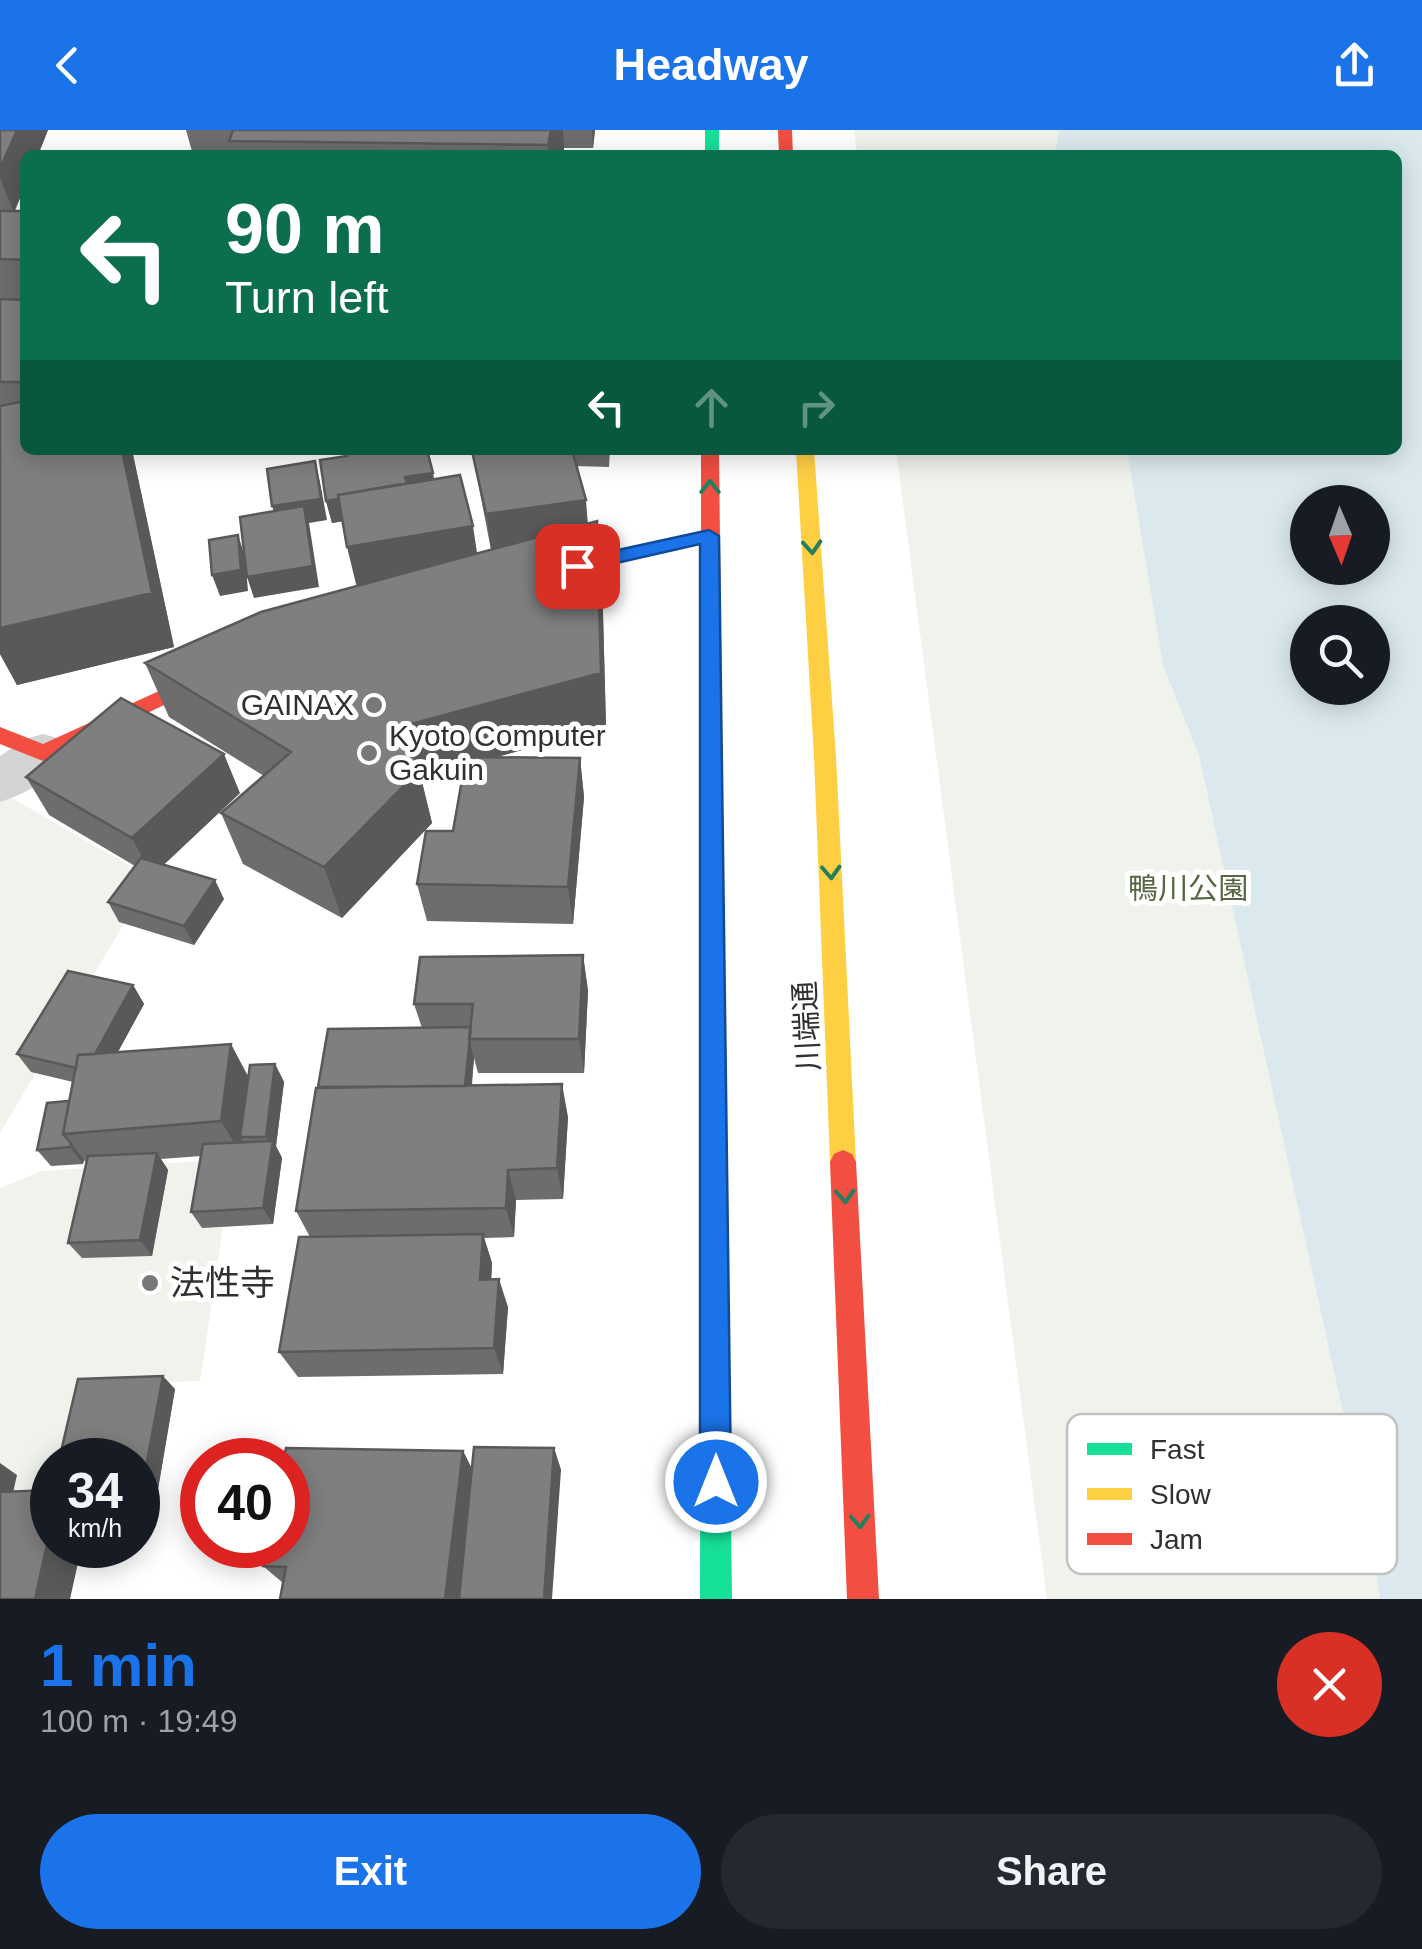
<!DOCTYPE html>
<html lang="en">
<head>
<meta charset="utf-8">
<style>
  body { margin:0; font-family:Arial,"Noto Sans JP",sans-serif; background:#242831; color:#f1f3f6; height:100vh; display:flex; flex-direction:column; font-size:38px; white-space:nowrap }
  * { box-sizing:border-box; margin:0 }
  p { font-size:32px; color:#9ea1a6 }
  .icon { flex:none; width:55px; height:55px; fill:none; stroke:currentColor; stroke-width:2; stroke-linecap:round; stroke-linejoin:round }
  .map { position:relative; height:1469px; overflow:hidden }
  .side { display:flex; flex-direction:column; background:#171b24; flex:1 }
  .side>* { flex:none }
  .guide { position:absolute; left:20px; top:20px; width:1382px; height:305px; border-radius:15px; box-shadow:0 5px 25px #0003; background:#0b6e4f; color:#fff; overflow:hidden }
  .needle { width:65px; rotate:178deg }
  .buttons { position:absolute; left:1290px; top:355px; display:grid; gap:20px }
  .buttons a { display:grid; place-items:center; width:100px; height:100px; border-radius:50%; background:#171b24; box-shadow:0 5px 25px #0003; font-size:50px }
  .speed { position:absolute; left:30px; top:1308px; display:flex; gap:20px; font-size:50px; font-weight:700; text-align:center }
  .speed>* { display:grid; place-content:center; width:130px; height:130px; border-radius:50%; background:#171b24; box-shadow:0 5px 25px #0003; line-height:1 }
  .speed small { font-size:25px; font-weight:400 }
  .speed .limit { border:15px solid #d22; background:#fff; color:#111 }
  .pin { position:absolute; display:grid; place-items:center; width:85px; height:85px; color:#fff; margin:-42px; border-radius:20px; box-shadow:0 5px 15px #0006 }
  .me { position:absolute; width:110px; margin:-55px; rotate:0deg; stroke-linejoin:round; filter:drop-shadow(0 0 8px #0008) }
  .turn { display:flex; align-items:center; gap:35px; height:210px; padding:0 40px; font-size:45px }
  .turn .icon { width:130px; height:130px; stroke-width:2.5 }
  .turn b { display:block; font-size:70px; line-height:85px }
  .lanes { display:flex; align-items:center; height:95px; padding:0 40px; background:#0003; justify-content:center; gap:50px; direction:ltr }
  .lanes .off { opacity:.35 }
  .round { display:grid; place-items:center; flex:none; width:105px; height:105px; border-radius:52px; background:#242831 }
  .summary { display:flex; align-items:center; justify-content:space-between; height:170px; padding:0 40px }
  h1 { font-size:60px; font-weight:800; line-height:75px; color:#1a73e8 }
  .action { display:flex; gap:20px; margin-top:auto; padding:20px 40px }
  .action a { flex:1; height:115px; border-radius:60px; background:#1a73e8; color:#fff; font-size:40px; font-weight:800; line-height:115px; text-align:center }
  .action a+a { background:#242831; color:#f1f3f6 }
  header { display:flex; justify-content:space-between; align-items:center; height:130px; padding:0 40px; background:#1a73e8; color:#fff; font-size:45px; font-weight:800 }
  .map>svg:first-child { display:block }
  .green { fill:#f0f2ec; fill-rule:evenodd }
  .water { fill:#dbe9ee; fill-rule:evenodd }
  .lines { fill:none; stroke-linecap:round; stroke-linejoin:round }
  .street { fill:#d4d4d4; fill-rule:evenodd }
  .fast { fill:#16e098; fill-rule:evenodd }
  .slow { fill:#ffcf43; fill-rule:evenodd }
  .jam { fill:#f24e42; fill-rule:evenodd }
  .wall { fill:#6d6d6d }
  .shaded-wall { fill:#595959 }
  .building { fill:#7f7f7f; stroke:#595959; stroke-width:2.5 }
  .oneway { stroke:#247f5f }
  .route { fill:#1a73e8; stroke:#114b97; stroke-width:2.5 }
  .poi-dot { fill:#787878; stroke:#fff; stroke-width:4 }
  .labels { text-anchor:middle; stroke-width:10; stroke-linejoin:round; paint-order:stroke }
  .poi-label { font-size:30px; fill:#303030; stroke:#fff; text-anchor:end }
  .park-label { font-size:30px; fill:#576742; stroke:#fff }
  .street-label { font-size:30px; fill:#303030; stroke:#fff }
  .near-poi-label { font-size:35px; fill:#303030; stroke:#fff; text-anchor:start }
  .key { fill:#fff; stroke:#c1c1c1; stroke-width:2.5 }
  .key-label { font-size:28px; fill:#303030 }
</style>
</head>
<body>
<header><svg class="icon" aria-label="back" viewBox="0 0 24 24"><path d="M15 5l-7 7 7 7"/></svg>Headway<svg class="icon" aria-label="share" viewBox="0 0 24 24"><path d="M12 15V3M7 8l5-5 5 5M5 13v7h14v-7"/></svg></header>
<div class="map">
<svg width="1422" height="1469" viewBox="0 0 1422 1469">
  <rect width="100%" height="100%" fill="#fff"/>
  <path class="green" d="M854 0H1422V1469H1047L896 320H1398V25H857ZM1308 372H1372V438H1308ZM1308 492H1372V558H1308Z
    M10 667 151 748 0 1003V672Z
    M233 1029 200 1251 84 1255 68 1330H52V1371L0 1380V1058L42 1041Z"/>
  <path class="water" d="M1059 0H1422V1469H1380L1374 1424 1199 625 1163 535 1127 320H1398V25H1055ZM1308 372H1372V438H1308ZM1308 492H1372V558H1308Z"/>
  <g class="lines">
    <path class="street" d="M43 604 61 609 69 623C56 647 26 664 0 672V626L25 609Z"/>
    <path class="fast" d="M705 0H719V25H705Z
      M713 868 722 871 725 878 732 1469H700L701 878 704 871Z"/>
    <path class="slow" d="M796 320H814L836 627 856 1032 852 1040 843 1044 834 1040 830 1032 814 627Z"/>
    <path class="jam" d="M778 0H792L793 25H779Z
      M701 320H719L725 878 722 885 713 888 704 885 701 878V414L526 453 516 447 526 441 701 402Z
      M229 529 239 536 236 541 50 629 43 631 0 614V597L43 614Z
      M843 1020 852 1024 856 1032 879 1469H847L830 1032 834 1024Z"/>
  </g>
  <path class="wall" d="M0 0H48L38 25H25L14 81H25V320H132L174 517 17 555 0 524Z
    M186 0H595L593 18H564L563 25H193Z
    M478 320H610L609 337 576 336 588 394 602 446 606 597 495 627 580 628 584 667 573 794 427 791 417 754 453 701 464 636 421 648 432 693 342 788 243 734 221 683 264 646 169 587 145 533 357 456 343 391 332 393 326 371 347 326 434 349 477 424 491 420 472 321Z
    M26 647 240 663 164 734 224 769 194 815 119 792 108 772 135 736 49 685Z
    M583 825 588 861 584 943H478L474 928 472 955 568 987 563 1069 516 1070 514 1107 484 1108 492 1133 491 1149 508 1177 503 1244 298 1247 279 1222 310 1107 296 1081 422 898 414 874Z
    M133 855 144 874 118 922 249 947 275 934 284 952 276 1016 282 1028 273 1094 202 1098 191 1082 201 1026 161 1029 168 1040 152 1126 82 1128 68 1113 86 1033 84 1030 83 1034 51 1036 37 1020 69 971 73 952 31 942 17 924Z
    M175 1259 157 1365H138V1330Z
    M554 1318 561 1340 283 1453 263 1436 463 1321 472 1339Z"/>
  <path class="shaded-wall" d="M17 0H48L38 25H25V56L14 83 0 48V39Z
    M551 0H563L564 18 563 25H549L548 15Z
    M592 0H595L593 18Z
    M122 320H132L174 517 17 555 0 524V498Z
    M315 331 320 352 327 390 309 393 319 457 254 468 247 447 279 398 272 376Z
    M433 343 437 364 413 380 332 393 326 371 405 347Z
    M586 370 589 410 492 425 486 384Z
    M597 391 602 446 606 597 421 648 432 693 342 788 324 737 403 596Z
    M473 396 479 436 357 458 347 417Z
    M238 405 245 426 248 461 220 466 212 445Z
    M224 624 240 663 152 746 132 708Z
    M580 628 584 667 573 794 568 757Z
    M215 750 224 769 194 815 184 796Z
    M583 825 588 861 584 943 579 909Z
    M133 855 144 874 98 958 86 940Z
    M469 909 474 928 469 979 464 962Z
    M231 914 249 948 240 1023 221 991Z
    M275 934 284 952 276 1016 282 1028 273 1094 263 1078 272 1018 266 1007Z
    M562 954 568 987 563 1069 557 1038Z
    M71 1013 84 1030 83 1034 70 1017Z
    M157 1023 168 1040 152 1126 140 1110Z
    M508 1040 516 1070 514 1107 506 1078Z
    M483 1104 492 1133 490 1178 480 1150Z
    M499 1149 508 1177 503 1244 494 1218Z
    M163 1246 175 1259 157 1365 143 1353Z
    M554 1318 561 1340 552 1469H544Z
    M463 1321 474 1343 460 1469H445Z
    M0 1333 17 1345 10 1376 0 1370Z
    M52 1392V1415H82L70 1469H35Z"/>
  <path class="building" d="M0 0H17L0 39Z
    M233 0H551L548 15 229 11Z
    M0 81H25V130L0 129Z
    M0 169 25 170V252H0Z
    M25 271V320H122L152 463 0 498V276Z
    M346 320H427L433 343 405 347 407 353 338 365 339 369 326 371 320 330 347 326Z
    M483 320H572L586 370 486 384 472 321Z
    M315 331 321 369 272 376 267 339Z
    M460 345 473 396 347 417 338 365Z
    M304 376 313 436 247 447 240 387Z
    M597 391 601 543 403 596 419 640 324 737 221 683 291 622 145 533 261 482Z
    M238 405 241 440 212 445 209 410Z
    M121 568 224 624 132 708 26 647Z
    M466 627 580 628 568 757 417 754 426 701H453Z
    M141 728 215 750 184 796 108 772Z
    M583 825 579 909H469L473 874H414L420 827Z
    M68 841 133 855 95 924 78 925 76 938 17 924Z
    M471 897 465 956 318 957 328 899Z
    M231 914 221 991 63 1004 78 925Z
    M275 934 266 1007H240L250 935Z
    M562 954 557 1038 508 1040 506 1078 296 1081 316 958Z
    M69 971 63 1004 71 1013 70 1017 37 1020 47 973Z
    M273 1011 263 1078 191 1082 203 1014Z
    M157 1023 140 1110 68 1113 88 1026Z
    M483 1104 480 1150 499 1149 494 1218 279 1222 299 1107Z
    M163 1246 143 1353 138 1354V1330H59L78 1249Z
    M474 1317 554 1318 544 1469H459Z
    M286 1318 463 1321 445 1469H280L286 1437 263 1436 267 1415H288V1330H283Z
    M52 1360V1392L35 1469H0V1362Z"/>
  <defs><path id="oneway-chevron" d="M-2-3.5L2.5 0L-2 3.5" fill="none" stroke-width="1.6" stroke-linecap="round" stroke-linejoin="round" transform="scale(2.5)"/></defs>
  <g class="oneway">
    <use href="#oneway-chevron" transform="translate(710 357) rotate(-90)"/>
    <use href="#oneway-chevron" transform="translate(812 417) rotate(86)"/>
    <use href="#oneway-chevron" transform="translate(831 742) rotate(87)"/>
    <use href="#oneway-chevron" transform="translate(845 1066) rotate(87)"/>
    <use href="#oneway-chevron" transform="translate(860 1391) rotate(87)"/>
  </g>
  <path class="route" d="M709 400 719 406 731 1352 726 1362 716 1367 705 1362 700 1352V414L577 442 567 436 577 429Z"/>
  <g class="poi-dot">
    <circle cx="374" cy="575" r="10"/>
    <circle cx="369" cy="623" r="10"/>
    <circle cx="150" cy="1153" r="10"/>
  </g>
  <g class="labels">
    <g class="poi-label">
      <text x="354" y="585">GAINAX</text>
      <text x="389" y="616" text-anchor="start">Kyoto Computer<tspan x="389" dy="34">Gakuin</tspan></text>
    </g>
    <g class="park-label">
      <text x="1188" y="769">鴨川公園</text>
    </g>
    <g class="street-label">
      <text transform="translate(807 896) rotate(-93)" y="10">川端通</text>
    </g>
    <g class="near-poi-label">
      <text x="170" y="1165">法性寺</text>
    </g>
  </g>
  <rect x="1067" y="1284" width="330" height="160" rx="15" class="key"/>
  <rect x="1087" y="1313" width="45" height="12" fill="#16e098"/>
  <rect x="1087" y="1358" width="45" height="12" fill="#ffcf43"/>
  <rect x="1087" y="1403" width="45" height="12" fill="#f24e42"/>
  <g class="key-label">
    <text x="1150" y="1329">Fast</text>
    <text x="1150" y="1374">Slow</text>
    <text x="1150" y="1419">Jam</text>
  </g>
</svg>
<div class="buttons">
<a><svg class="needle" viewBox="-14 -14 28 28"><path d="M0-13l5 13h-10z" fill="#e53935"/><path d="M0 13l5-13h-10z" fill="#9ea1a6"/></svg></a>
<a><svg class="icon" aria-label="search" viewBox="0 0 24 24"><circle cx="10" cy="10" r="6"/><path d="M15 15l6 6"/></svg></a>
</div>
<div class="speed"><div>34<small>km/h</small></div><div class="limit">40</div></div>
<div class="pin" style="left:577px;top:436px;background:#d93025"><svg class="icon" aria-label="arrive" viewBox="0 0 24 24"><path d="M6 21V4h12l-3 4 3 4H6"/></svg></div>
<svg class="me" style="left:716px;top:1352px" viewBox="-20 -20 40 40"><circle r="17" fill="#1a73e8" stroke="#fff" stroke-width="3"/><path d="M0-11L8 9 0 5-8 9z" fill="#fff"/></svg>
<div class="guide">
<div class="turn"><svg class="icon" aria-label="left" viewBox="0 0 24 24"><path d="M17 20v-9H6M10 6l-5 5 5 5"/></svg><div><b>90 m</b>Turn left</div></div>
<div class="lanes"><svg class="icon" aria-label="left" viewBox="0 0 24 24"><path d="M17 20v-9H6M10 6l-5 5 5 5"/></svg><svg class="icon off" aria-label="ahead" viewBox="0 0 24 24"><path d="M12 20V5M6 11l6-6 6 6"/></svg><svg class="icon off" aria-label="right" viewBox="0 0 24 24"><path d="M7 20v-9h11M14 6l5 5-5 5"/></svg></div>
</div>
</div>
<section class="side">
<div class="summary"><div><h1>1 min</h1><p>100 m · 19:49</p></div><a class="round" style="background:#d93025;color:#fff"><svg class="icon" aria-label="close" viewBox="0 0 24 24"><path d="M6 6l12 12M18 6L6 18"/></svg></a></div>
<div class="action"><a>Exit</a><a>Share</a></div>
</section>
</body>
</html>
